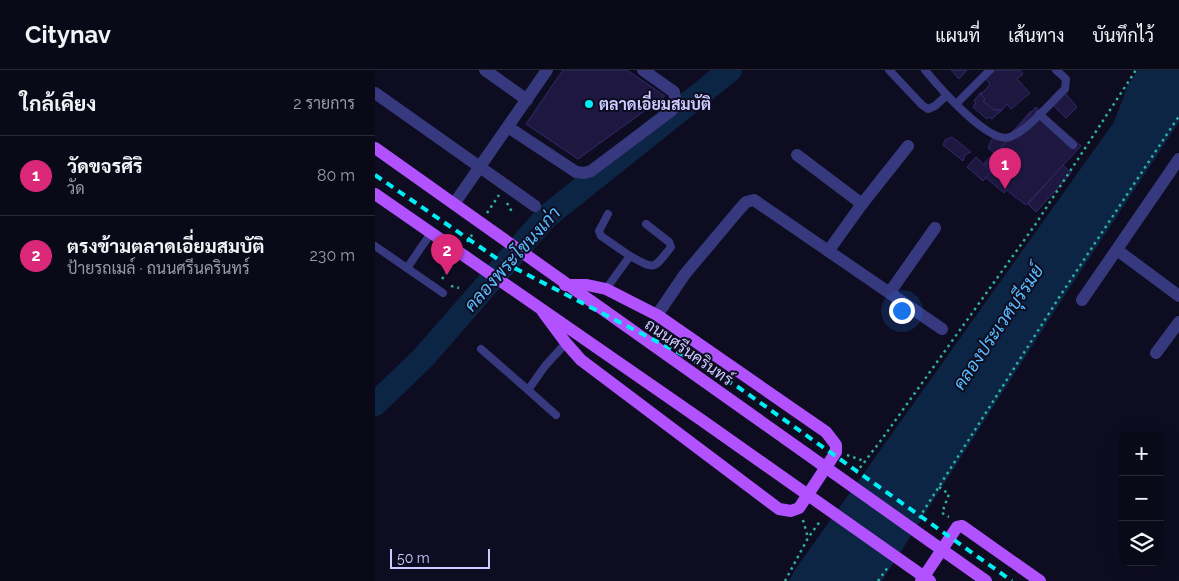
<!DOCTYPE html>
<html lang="th">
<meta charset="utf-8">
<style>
:root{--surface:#0a0918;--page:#131221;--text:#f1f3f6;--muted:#999aa2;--line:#2a2a37;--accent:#db2777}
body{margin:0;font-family:Raleway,Sarabun,sans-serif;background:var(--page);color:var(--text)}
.controls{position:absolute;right:15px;bottom:15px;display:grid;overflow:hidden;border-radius:10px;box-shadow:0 5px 20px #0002}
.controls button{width:45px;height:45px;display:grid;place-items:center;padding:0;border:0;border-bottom:1px solid var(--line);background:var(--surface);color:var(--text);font:25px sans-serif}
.scale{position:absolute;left:15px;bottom:12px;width:100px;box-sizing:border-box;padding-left:5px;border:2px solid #cdcbff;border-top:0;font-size:14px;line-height:18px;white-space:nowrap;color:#cdcbff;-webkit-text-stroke:4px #0e0c20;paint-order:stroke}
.you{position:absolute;left:526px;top:240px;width:18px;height:18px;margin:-12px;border:4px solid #fff;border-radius:50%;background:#1a73e8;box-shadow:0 0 0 8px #1a73e833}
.badge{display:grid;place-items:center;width:32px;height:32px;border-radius:50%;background:var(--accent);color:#fff;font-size:16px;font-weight:700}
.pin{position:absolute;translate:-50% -41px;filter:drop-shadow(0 1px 2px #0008)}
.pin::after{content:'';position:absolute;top:26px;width:18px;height:15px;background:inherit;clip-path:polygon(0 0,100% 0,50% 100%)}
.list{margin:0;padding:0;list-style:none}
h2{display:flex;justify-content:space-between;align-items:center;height:65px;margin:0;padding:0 20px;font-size:21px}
h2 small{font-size:16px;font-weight:400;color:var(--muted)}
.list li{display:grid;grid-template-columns:32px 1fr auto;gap:15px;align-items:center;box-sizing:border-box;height:80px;padding:0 20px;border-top:1px solid var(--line)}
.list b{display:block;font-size:19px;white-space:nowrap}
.list p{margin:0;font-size:16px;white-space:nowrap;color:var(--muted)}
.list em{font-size:16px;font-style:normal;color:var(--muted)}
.icon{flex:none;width:28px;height:28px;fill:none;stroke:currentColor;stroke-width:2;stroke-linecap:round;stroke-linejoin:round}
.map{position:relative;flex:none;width:804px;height:511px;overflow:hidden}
header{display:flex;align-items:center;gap:30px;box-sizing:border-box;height:70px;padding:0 25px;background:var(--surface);border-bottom:1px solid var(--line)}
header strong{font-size:24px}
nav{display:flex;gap:28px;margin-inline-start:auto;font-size:18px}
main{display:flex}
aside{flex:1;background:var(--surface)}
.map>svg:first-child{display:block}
</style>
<header>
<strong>Citynav</strong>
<nav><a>แผนที่</a><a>เส้นทาง</a><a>บันทึกไว้</a></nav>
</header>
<main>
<aside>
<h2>ใกล้เคียง<small>2 รายการ</small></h2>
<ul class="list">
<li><span class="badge">1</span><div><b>วัดขจรศิริ</b><p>วัด</p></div><em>80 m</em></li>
<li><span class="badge">2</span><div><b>ตรงข้ามตลาดเอี่ยมสมบัติ</b><p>ป้ายรถเมล์ · ถนนศรีนครินทร์</p></div><em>230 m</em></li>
</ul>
</aside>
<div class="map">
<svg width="804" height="511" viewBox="0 0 804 511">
<rect width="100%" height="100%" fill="#0e0c20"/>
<path fill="#0c2544" d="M763,0H804V52L688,228L507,511H414L419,501L739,52L753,15Z"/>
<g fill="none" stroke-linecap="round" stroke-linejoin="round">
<path stroke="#0c2544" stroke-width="24" d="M0,334L48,288L171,147L355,0"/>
</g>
<g fill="#1e1841" stroke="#322a6d">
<path d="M188,0H252L290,26L203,89L151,54Z"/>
<path d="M576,0H592L584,9Z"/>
<path d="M615,0H645L648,4L642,9L655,23L636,39L632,34L627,40H619L608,31L610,29L606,25L615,14L609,7Z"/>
<path d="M606,22V25L610,29L608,31L619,40H627L617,49L614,47L612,49L598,37L601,33L599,31Z"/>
<path d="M689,22L702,37L691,48L677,34Z"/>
<path d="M661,37L706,76L651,135L631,120L629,123L608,105L611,101L608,98Z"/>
<path d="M656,41L657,42L611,95L609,93L619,83L613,78L616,71L619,67L630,70Z"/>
<path d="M577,67L596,82L590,85L588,91L568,75L570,70Z"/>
<path d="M601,87L616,102L608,111L592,97Z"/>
<path d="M688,95L696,103L661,142L653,134Z"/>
</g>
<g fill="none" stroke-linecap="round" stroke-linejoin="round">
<g stroke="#2db1a0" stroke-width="2.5" stroke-dasharray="2.5 4" stroke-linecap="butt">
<path d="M132,133L137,142"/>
<path d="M112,143L124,125"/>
<path d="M92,172L99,162"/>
<path d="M67,209L78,193"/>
<path d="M76,216L84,218"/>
<path d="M472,385L489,391"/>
<path d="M481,403L507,369L660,155L761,0"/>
<path d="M564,417L574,424L567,443L574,447"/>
<path d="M544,448L685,226L804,46"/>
<path d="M428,450L433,468"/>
<path d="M410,511L433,468L446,450"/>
<path d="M503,511L513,497"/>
</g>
<g stroke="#37397f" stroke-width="8">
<path d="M514,0L547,35L553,39L560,36L572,25"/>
<path d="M550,0C563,16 614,75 635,67C652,61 676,32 690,19L691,9L681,0"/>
<path d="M581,34L615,0"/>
<path d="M664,44L698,75"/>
<path d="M233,144L224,161L226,166L255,186"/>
<path d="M0,176L68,223"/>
<path d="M32,198L56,163"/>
<path d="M231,219L255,186C280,200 278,200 296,177L294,172L271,154"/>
<path d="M106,279L153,320"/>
<path d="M181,345L153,320L170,296L191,273"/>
</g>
<g stroke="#37397f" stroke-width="12">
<path d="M110,0L152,30"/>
<path d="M0,23L160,136"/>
<path d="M133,57L201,102L209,103L216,101L296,41L301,35L299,22L268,0"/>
<path d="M422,85L487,134"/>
<path d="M79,134L172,0"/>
<path d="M454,180L487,134L533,76"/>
<path d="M742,180L804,226"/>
<path d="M515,222L560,158"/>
<path d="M707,230L804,89"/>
<path d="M282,245L310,204L363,141L371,132L379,130L567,259"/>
<path d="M781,283L804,252"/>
</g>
<g stroke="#b252ff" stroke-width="12">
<path d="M0,78L611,511"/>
<path d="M0,124L325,349L555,511"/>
<path d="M168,242L191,273L206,290L404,439L416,441L424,438L461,382V375L451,362L282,245L231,219L212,215H190"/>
<path d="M546,511L582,457L587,456L665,511"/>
</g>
<path stroke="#00eff6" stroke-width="4" stroke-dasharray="8 6" stroke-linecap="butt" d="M0,105L124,190L312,287L363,317L637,511"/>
</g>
<circle fill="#00eff6" stroke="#0e0c20" stroke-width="2" cx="214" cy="34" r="5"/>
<g text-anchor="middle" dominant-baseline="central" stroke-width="4" stroke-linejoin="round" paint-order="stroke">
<g font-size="16" font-weight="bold" fill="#cdcbff" stroke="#0e0c20" text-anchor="start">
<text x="224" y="34">ตลาดเอี่ยมสมบัติ</text>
</g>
<g font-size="16" fill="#cdcbff" stroke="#0e0c20">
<text transform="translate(314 282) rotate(35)">ถนนศรีนครินทร์</text>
</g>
<g font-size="18" font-style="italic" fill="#59beff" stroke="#0e0c20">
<text transform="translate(137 189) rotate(-48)">คลองพระโขนงเก่า</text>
<text transform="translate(623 257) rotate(-56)">คลองประเวศบุรีรมย์</text>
</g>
</g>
</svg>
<div class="controls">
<button>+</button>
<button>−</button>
<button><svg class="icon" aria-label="layers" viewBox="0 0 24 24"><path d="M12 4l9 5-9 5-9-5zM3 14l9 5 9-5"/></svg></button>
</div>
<div class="scale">50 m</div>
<div class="you"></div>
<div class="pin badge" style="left:630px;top:119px">1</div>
<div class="pin badge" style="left:72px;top:205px">2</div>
</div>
</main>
